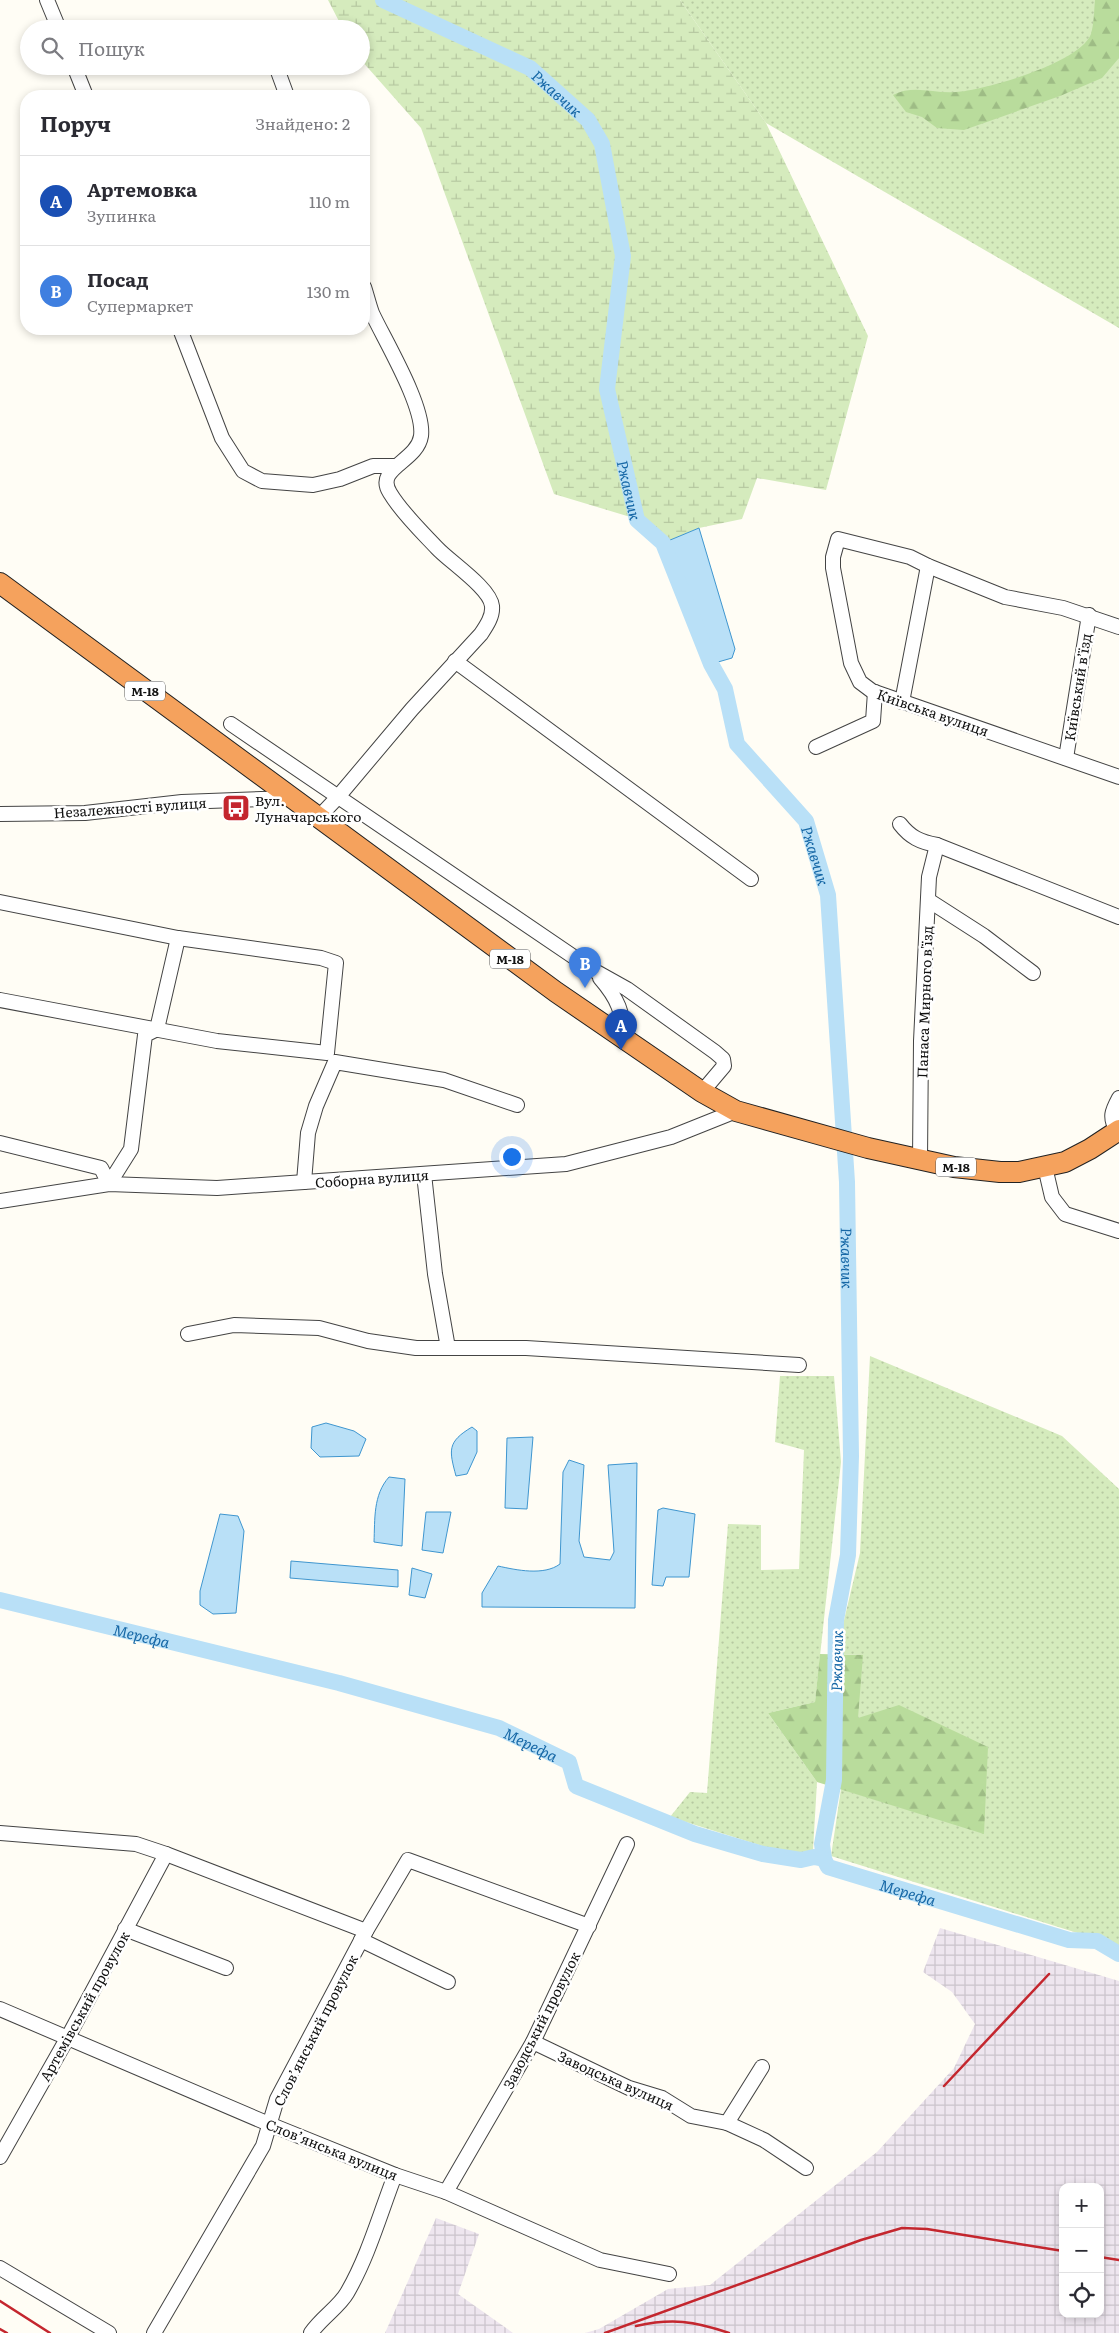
<!DOCTYPE html>
<html lang="uk">
<meta charset="utf-8">
<style>
:root{--surface:#fff;--page:#f7f7f7;--text:#2b2b33;--muted:#7c7c81;--line:#e1e1e2;--accent:#111827}
body{margin:0;font-family:Literata,serif;background:var(--page);color:var(--text)}
.controls{position:absolute;right:15px;bottom:15px;display:grid;overflow:hidden;border-radius:10px;box-shadow:0 2px 8px #0003}
.controls button{width:45px;height:45px;display:grid;place-items:center;padding:0;border:0;border-bottom:1px solid var(--line);background:var(--surface);color:var(--text);font:25px sans-serif}
.you{position:absolute;left:511px;top:1156px;width:18px;height:18px;margin:-12px;border:4px solid #fff;border-radius:50%;background:#1a73e8;box-shadow:0 0 0 8px #1a73e833}
.badge{display:grid;place-items:center;width:32px;height:32px;border-radius:50%;background:var(--accent);color:#fff;font-size:16px;font-weight:700}
.pin{position:absolute;translate:-50% -41px;filter:drop-shadow(0 1px 2px #0008)}
.pin::after{content:'';position:absolute;top:26px;width:18px;height:15px;background:inherit;clip-path:polygon(0 0,100% 0,50% 100%)}
.list{margin:0;padding:0;list-style:none}
h2{display:flex;justify-content:space-between;align-items:center;height:65px;margin:0;padding:0 20px;font-size:21px}
h2 small{font-size:16px;font-weight:400;color:var(--muted)}
.list li{display:grid;grid-template-columns:32px 1fr auto;gap:15px;align-items:center;box-sizing:border-box;height:90px;padding:0 20px;border-top:1px solid var(--line)}
.list b{display:block;font-size:19px;white-space:nowrap}
.list p{margin:0;font-size:16px;white-space:nowrap;color:var(--muted)}
.list em{font-size:16px;font-style:normal;color:var(--muted)}
.icon{flex:none;width:28px;height:28px;fill:none;stroke:currentColor;stroke-width:2;stroke-linecap:round;stroke-linejoin:round}
.map{position:relative;flex:none;width:1119px;height:2333px;overflow:hidden}
.search{position:absolute;background:var(--surface);box-shadow:0 2px 8px #0003;left:20px;top:20px;width:350px;height:55px;display:flex;align-items:center;gap:12px;box-sizing:border-box;padding:0 18px;border-radius:28px;color:var(--muted);font-size:19px}
.panel{position:absolute;background:var(--surface);box-shadow:0 2px 8px #0003;left:20px;top:90px;width:350px;height:245px;border-radius:20px}
.map>svg:first-child{display:block}
</style>
<div class="map">
<svg width="1119" height="2333" viewBox="0 0 1119 2333">
<defs>
<pattern id="industrial-grid" width="8" height="8" patternUnits="userSpaceOnUse" patternTransform="scale(1.25)"><rect width="8" height="8" fill="#eee6ef"/><path d="M0 4h8M4 0v8" fill="none" stroke="#cbc4cc"/></pattern>
<pattern id="grass-dots" width="8" height="8" patternUnits="userSpaceOnUse" patternTransform="scale(1.25)"><rect width="8" height="8" fill="#d5ebbd"/><path d="M2 2h.1M6 6h.1" fill="none" stroke="#b6c8a1" stroke-width="1.8" stroke-linecap="round"/></pattern>
<pattern id="forest-firs" width="22" height="20" patternUnits="userSpaceOnUse" patternTransform="scale(1.25)"><rect width="22" height="20" fill="#b9dc9c"/><path d="M5 1l3.5 6h-7zM16 11l3.5 6h-7z" fill="#9ebc85"/></pattern>
<pattern id="wetland-marsh" width="20" height="14" patternUnits="userSpaceOnUse" patternTransform="scale(1.25)"><rect width="20" height="14" fill="#d5ebbd"/><path d="M1 5h8M5 5V1M11 12h8M15 12V8" fill="none" stroke="#b6c8a1"/></pattern>
</defs>
<rect width="100%" height="100%" fill="#fffdf5"/>
<g fill="url(#industrial-grid)" fill-rule="evenodd">
<path d="M940,1928L1119,1981V2333H585L599,2329L668,2289L710,2285L877,2152L954,2068L975,2024L952,1992L923,1972ZM1063,2187H1100V2314H1063Z"/>
<path d="M436,2218L479,2234L458,2294L513,2333H385Z"/>
</g>
<g fill="url(#grass-dots)">
<path d="M680,0H1119V328L766,123Z"/>
<path d="M870,1356L1062,1436L1119,1489V1946L831,1856L841,1789L984,1833L857,1718L862,1655L836,1654L860,1553Z"/>
<path d="M780,1376H834L841,1462L815,1702L768,1713L817,1782L813,1850L797,1857L670,1817L690,1792L707,1793L728,1524L761,1525V1570L799,1569L804,1450L775,1442Z"/>
</g>
<g fill="url(#forest-firs)">
<path d="M1095,0H1119V58L1102,78L1060,96L964,130L937,128L922,117L906,112L893,95C914,84 934,94 956,92C985,90 1080,63 1091,34C1094,24 1094,11 1095,0Z"/>
<path d="M820,1654L863,1655L858,1718L899,1705L988,1747L984,1834L817,1782L768,1713L815,1702Z"/>
</g>
<path fill="url(#wetland-marsh)" d="M328,0H680L766,123L868,336L826,490L757,478L742,519L699,528L663,543L637,519L554,494L421,128L361,60V29H343Z"/>
<g fill="#b9e0f7" stroke="#3f96cf">
<path d="M699,528L735,649L732,658L711,664L663,543Z"/>
<path d="M326,1423L354,1431L366,1439L359,1456L320,1457L311,1448L312,1427Z"/>
<path d="M472,1427L477,1431V1452L467,1474L456,1476C449,1450 447,1442 472,1427Z"/>
<path d="M533,1437L527,1509L505,1508L507,1438Z"/>
<path d="M569,1460L584,1465L579,1541L584,1557L610,1560L614,1552L608,1465L637,1463L635,1608L482,1607V1593L498,1566C516,1570 544,1576 560,1564L563,1472Z"/>
<path d="M389,1477L405,1479L402,1546L374,1542C375,1519 373,1495 389,1477Z"/>
<path d="M663,1508L695,1514L689,1577H666L663,1586L652,1585L658,1510Z"/>
<path d="M426,1512H451L443,1553L422,1550Z"/>
<path d="M220,1514L238,1516L244,1531L236,1613L213,1614L200,1605V1591Z"/>
<path d="M291,1561L398,1570V1587L290,1578Z"/>
<path d="M412,1568L432,1574L425,1598L409,1595Z"/>
</g>
<g fill="none" stroke-linecap="round" stroke-linejoin="round">
<g stroke="#b9e0f7" stroke-width="16">
<path id="s1" d="M383,0L530,68L588,120L602,144L623,256L607,389L637,520L663,543L711,664L725,689L737,744L806,821L828,895L847,1182L851,1456L848,1555L836,1620L834,1780L822,1844L824,1859"/>
<path id="s2" d="M0,1600L339,1683L499,1728L569,1762L576,1786L695,1834L763,1854L801,1860L814,1857L824,1859L828,1867L1069,1940L1097,1941L1119,1954"/>
</g>
<defs>
<g id="minor">
<path d="M47,0L59,29"/>
<path d="M74,66L86,96"/>
<path d="M276,66L287,96"/>
<path d="M180,329L222,438L243,471L262,481L313,485L340,479L373,466H394"/>
<path d="M1119,627L1063,608L1005,597L928,566L910,557L838,539L833,557V568L851,663L860,682L872,691L1119,777"/>
<path d="M455,661L751,879"/>
<path d="M902,702L928,566"/>
<path d="M231,724L593,970L627,989L715,1052L723,1059L724,1066L702,1092"/>
<path d="M816,747L873,721L875,692"/>
<path d="M1066,758L1089,615"/>
<path d="M0,814L85,813L182,802L291,798"/>
<path d="M318,818L337,798L412,709L481,634C487,625 493,616 492,606C490,588 450,562 437,548C422,532 402,513 390,493C374,468 417,462 421,436C425,407 385,341 372,313C369,305 367,296 364,287"/>
<path d="M900,824C910,837 920,842 937,845L1119,917"/>
<path d="M928,900L984,936L1033,973"/>
<path d="M0,902L178,938L321,958L336,963L327,1053L217,1041L0,1000"/>
<path d="M600,978C619,1000 622,1011 625,1040"/>
<path d="M1117,1131C1109,1117 1112,1111 1119,1098"/>
<path d="M0,1143L101,1168L109,1184L131,1149L145,1035L157,1029L178,938"/>
<path d="M920,1160L921,1041L929,877L937,845"/>
<path d="M1045,1167L1052,1197L1065,1214L1119,1231"/>
<path d="M424,1174L435,1274L448,1348"/>
<path d="M304,1182L308,1133L316,1106L335,1062L444,1080L517,1105"/>
<path d="M0,1201L109,1184L217,1188L566,1164L671,1137L736,1111"/>
<path d="M188,1334L234,1325L319,1328L368,1341L416,1348H526L799,1365"/>
<path d="M0,1833L136,1844L166,1854L366,1931"/>
<path d="M125,1929L226,1968"/>
<path d="M361,1940L448,1982"/>
<path d="M0,2009L269,2124L395,2175L446,2192L600,2260L669,2274"/>
<path d="M533,2042L629,2088L662,2098L691,2116L727,2123L764,2140L806,2168"/>
<path d="M727,2123L762,2067"/>
<path d="M0,2157L68,2037L166,1854"/>
<path d="M446,2192L533,2042L627,1844"/>
<path d="M0,2268L109,2333"/>
<path d="M154,2333L263,2146L277,2099L366,1931L408,1860L589,1926"/>
<path d="M311,2333C321,2318 339,2307 347,2293C368,2257 380,2214 395,2175"/>
</g>
<path id="highway" d="M0,583L556,992L702,1092L736,1111L868,1148L954,1167L1000,1172H1019L1065,1162L1090,1149L1119,1130"/>
</defs>
<use href="#minor" stroke="#444" stroke-width="16"/>
<use href="#highway" stroke="#222" stroke-width="22"/>
<use href="#minor" stroke="#fff" stroke-width="14"/>
<use href="#highway" stroke="#f5a25d" stroke-width="20"/>
<g stroke="#c4262e" stroke-width="2.5">
<path d="M944,2086L1049,1974"/>
<path d="M1100,2257L1119,2260"/>
<path d="M0,2301L50,2333"/>
<path d="M636,2326C672,2318 694,2321 729,2333"/>
<path d="M0,2329L7,2333"/>
<path d="M605,2333L861,2240L902,2228L927,2229L1063,2251"/>
</g>
</g>
<defs>
<symbol id="bus-square" viewBox="-11 -11 22 22"><rect x="-9" y="-9" width="18" height="18" rx="4" fill="#c4262e" stroke="#fff"/><path d="M-5-6H5V4H4V6H2V4H-2V6H-4V4H-5ZM-3.5-4V0h7V-4ZM-3.5 1.2v1.5H-2V1.2ZM2 1.2v1.5H3.5V1.2Z" fill="#fff"/></symbol>
</defs>
<g fill-rule="evenodd">
<use href="#bus-square" x="220" y="792" width="32" height="32"/>
</g>
<g text-anchor="middle" dominant-baseline="central" stroke-width="5" stroke-linejoin="round" paint-order="stroke">
<g fill="#fff" stroke="#585858" stroke-width="1">
<rect x="125" y="681.5" width="40" height="19" rx="4"/>
<rect x="490" y="949.5" width="40" height="19" rx="4"/>
<rect x="936" y="1157.5" width="40" height="19" rx="4"/>
</g>
<g font-size="12" font-weight="bold" fill="#111">
<text x="145" y="691">М-18</text>
<text x="510" y="959">М-18</text>
<text x="956" y="1167">М-18</text>
</g>
<g font-size="14" fill="#111" stroke="#fff">
<text transform="translate(1077 687) rotate(-81)">Київський в’їзд</text>
<text transform="translate(933 712) rotate(19)">Київська вулиця</text>
<text transform="translate(130 807) rotate(-4)">Незалежності вулиця</text>
<text transform="translate(924 1002) rotate(-88)">Панаса Мирного в'їзд</text>
<text transform="translate(372 1178) rotate(-4)">Соборна вулиця</text>
<text transform="translate(84 2006) rotate(-61)">Артемівський провулок</text>
<text transform="translate(541 2020) rotate(-63)">Заводський провулок</text>
<text transform="translate(315 2030) rotate(-63)">Слов’янський провулок</text>
<text transform="translate(616 2080) rotate(24)">Заводська вулиця</text>
<text transform="translate(332 2149) rotate(22)">Слов’янська вулиця</text>
</g>
<g font-size="14" fill="#111" stroke="#fff" text-anchor="start">
<text x="255" y="800">Вул.<tspan x="255" dy="16">Луначарського</tspan></text>
</g>
<g font-size="15" font-style="italic" fill="#1768a6" stroke="#fff">
<text stroke="none"><textPath href="#s1" startOffset="199">Ржавчик</textPath></text>
<text stroke="none"><textPath href="#s1" startOffset="619">Ржавчик</textPath></text>
<text stroke="none"><textPath href="#s1" startOffset="1039">Ржавчик</textPath></text>
<text stroke="none"><textPath href="#s1" startOffset="1444">Ржавчик</textPath></text>
<text stroke="none"><textPath href="#s2" startOffset="146">Мерефа</textPath></text>
<text transform="translate(836 1661) rotate(-89)">Ржавчик</text>
<text stroke="none"><textPath href="#s2" startOffset="551">Мерефа</textPath></text>
<text stroke="none"><textPath href="#s2" startOffset="972">Мерефа</textPath></text>
</g>
</g>
</svg>
<div class="controls">
<button>+</button>
<button>−</button>
<button><svg class="icon" aria-label="locate" viewBox="0 0 24 24"><circle cx="12" cy="12" r="6"/><path d="M12 2v4M12 18v4M2 12h4M18 12h4"/></svg></button>
</div>
<div class="you"></div>
<div class="pin badge" style="left:621px;top:1050px;background:#1a4fb4">A</div>
<div class="pin badge" style="left:585px;top:988px;background:#3f7fe0">B</div>
<div class="search"><svg class="icon" aria-label="search" viewBox="0 0 24 24"><circle cx="10" cy="10" r="6"/><path d="M15 15l6 6"/></svg>Пошук</div>
<section class="panel">
<h2>Поруч<small>Знайдено: 2</small></h2>
<ul class="list">
<li><span class="badge" style="background:#1a4fb4">A</span><div><b>Артемовка</b><p>Зупинка</p></div><em>110 m</em></li>
<li><span class="badge" style="background:#3f7fe0">B</span><div><b>Посад</b><p>Супермаркет</p></div><em>130 m</em></li>
</ul>
</section>
</div>
